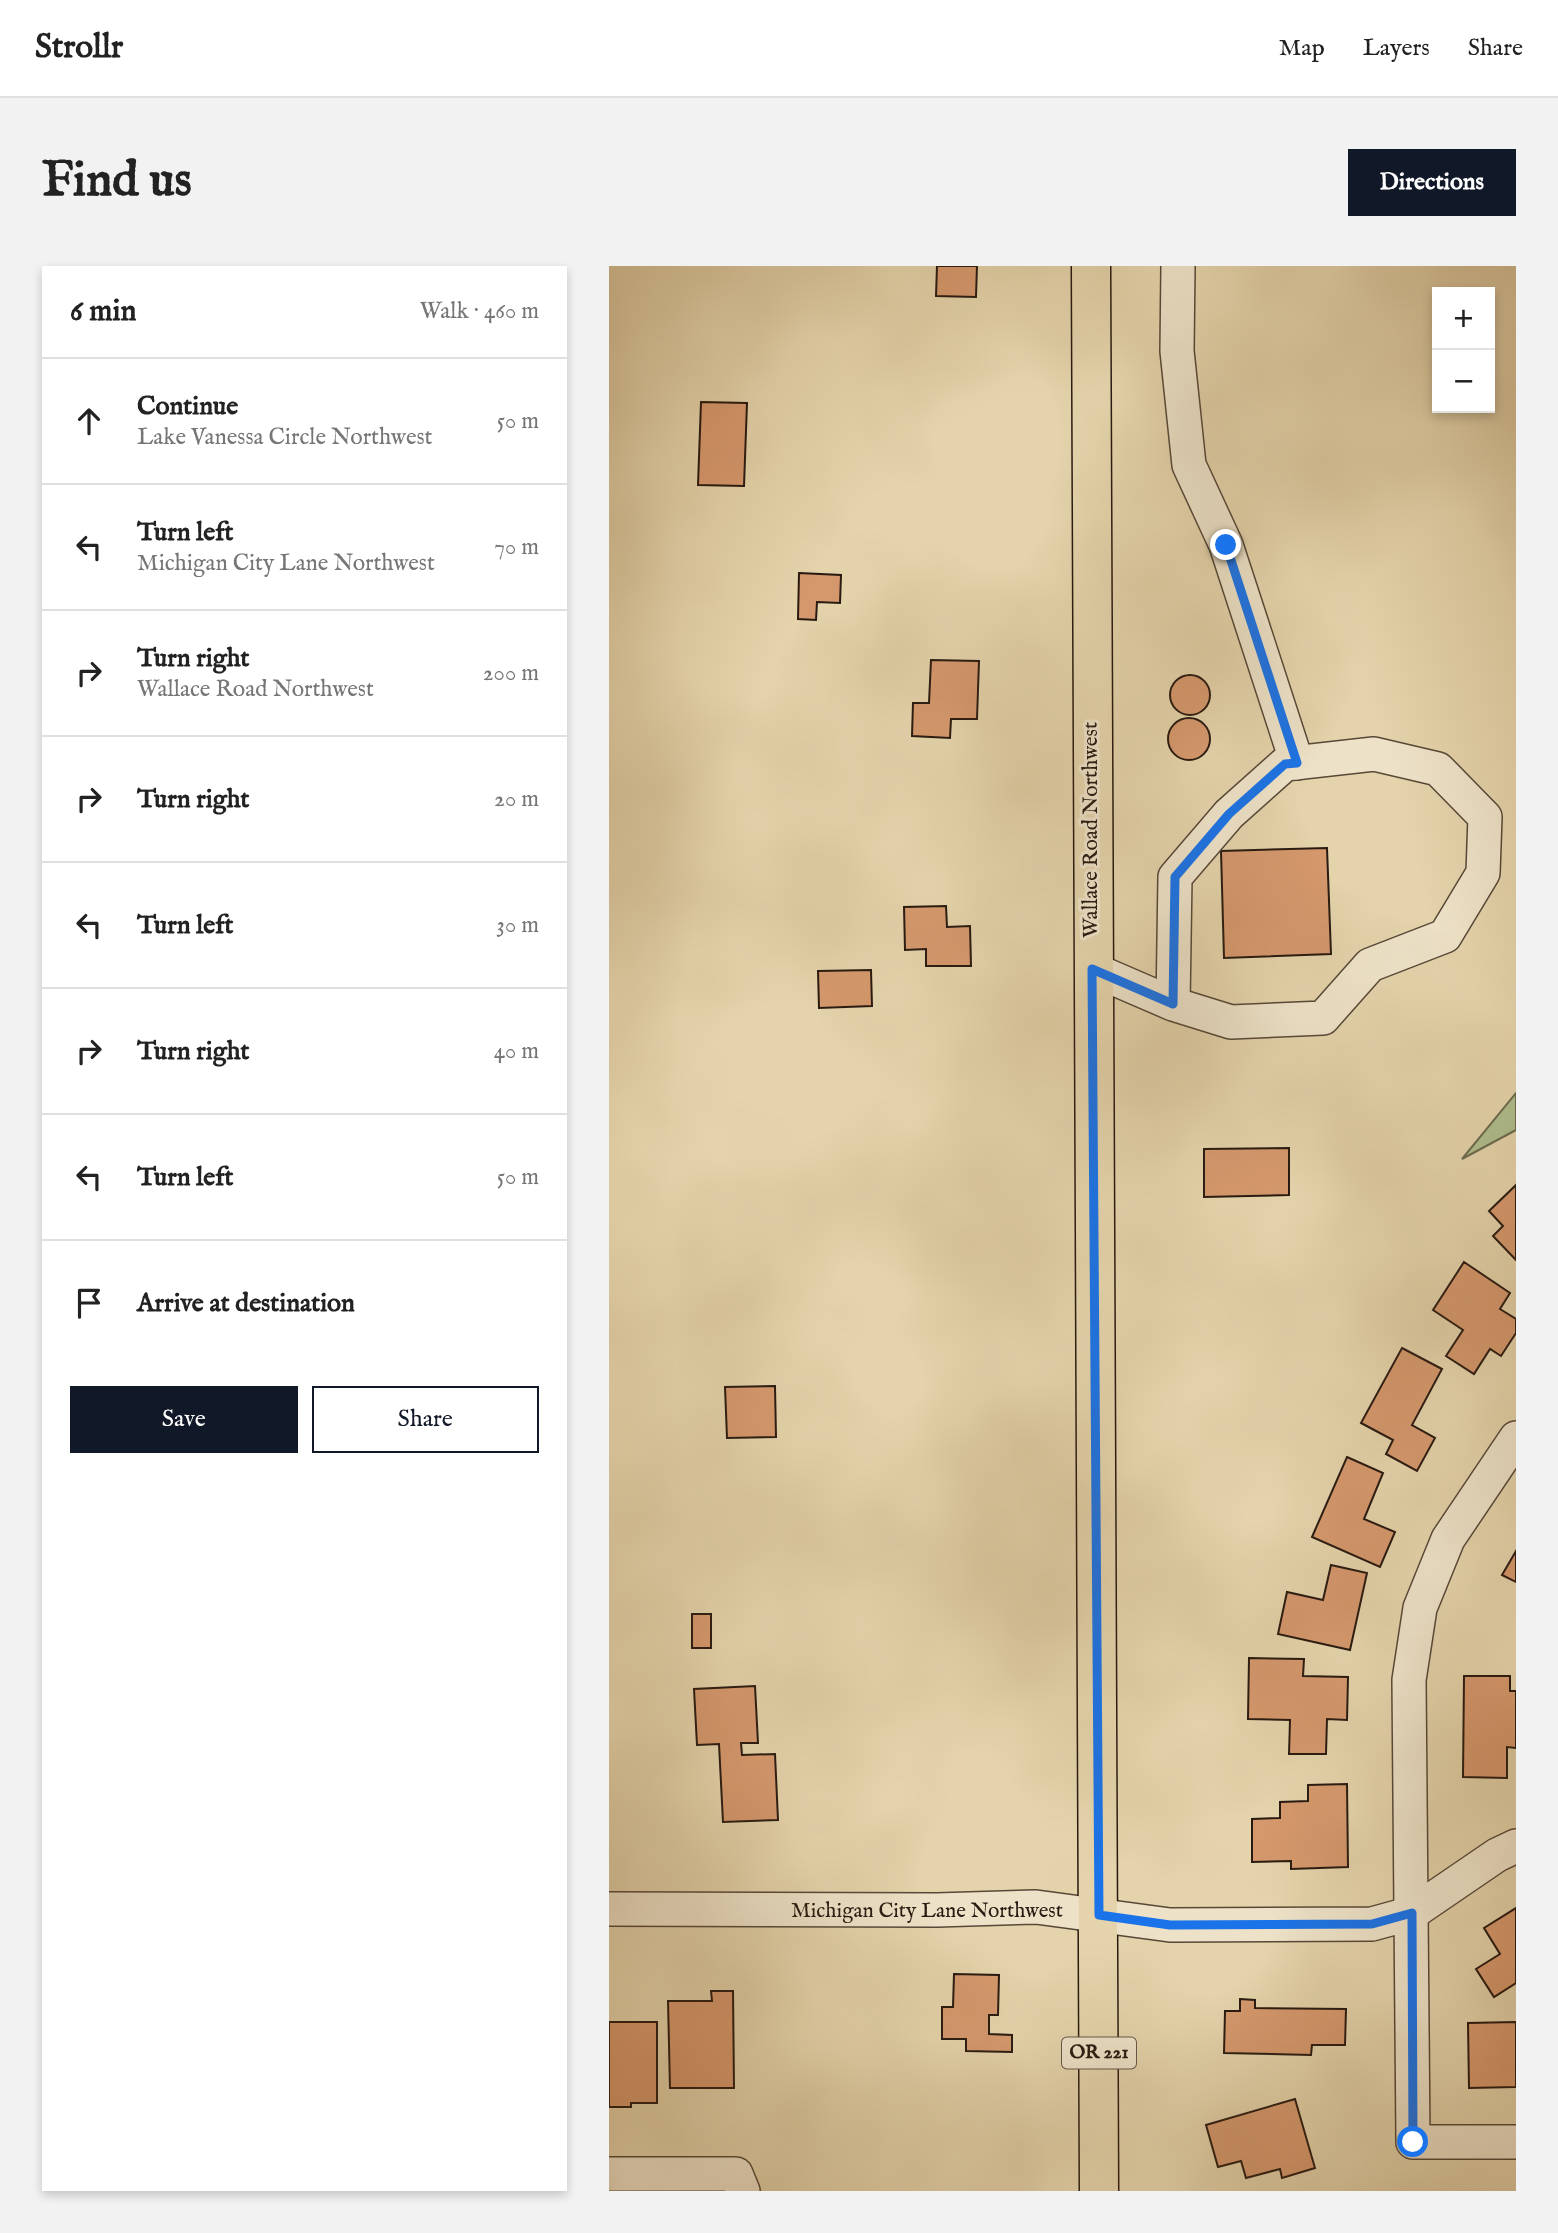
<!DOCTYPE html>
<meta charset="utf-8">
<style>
:root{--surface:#fff;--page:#f2f2f2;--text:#222;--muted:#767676;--line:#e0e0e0;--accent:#111827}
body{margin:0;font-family:"IM FELL English",serif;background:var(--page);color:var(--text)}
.controls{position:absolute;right:21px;top:21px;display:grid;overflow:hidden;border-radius:0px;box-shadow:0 4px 10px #0003}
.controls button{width:63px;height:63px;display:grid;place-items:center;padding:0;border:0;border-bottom:2px solid var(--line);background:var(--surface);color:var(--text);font:35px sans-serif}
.stop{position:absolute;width:21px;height:21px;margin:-16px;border:5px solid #1a73e8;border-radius:50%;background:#fff}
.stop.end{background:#1a73e8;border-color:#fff;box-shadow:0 2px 7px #0008}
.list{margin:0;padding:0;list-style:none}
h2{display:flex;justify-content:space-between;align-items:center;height:91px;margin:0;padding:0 28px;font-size:30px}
h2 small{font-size:23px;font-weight:400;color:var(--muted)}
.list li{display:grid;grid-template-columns:46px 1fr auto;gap:21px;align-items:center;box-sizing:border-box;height:126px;padding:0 28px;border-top:2px solid var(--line)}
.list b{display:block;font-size:26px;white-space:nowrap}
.list p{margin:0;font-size:23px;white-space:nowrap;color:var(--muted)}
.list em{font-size:23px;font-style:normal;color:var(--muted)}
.actions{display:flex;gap:14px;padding:21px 28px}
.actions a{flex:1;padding:16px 0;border:2px solid var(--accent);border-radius:0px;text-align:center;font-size:24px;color:var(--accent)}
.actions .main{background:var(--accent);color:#fff}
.icon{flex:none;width:38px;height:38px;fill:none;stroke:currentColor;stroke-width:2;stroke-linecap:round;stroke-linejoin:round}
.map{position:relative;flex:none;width:907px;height:1925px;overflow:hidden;border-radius:0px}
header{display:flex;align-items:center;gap:42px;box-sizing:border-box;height:98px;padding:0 35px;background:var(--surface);border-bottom:2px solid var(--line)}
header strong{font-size:33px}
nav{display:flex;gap:38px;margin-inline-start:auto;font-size:24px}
.intro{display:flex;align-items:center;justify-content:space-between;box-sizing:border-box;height:168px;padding:0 42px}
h1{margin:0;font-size:49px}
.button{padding:18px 32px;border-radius:0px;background:var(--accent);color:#fff;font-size:24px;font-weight:700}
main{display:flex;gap:42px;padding:0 42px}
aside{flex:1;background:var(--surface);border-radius:0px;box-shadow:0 4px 10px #0003}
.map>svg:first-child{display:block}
</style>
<header>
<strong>Strollr</strong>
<nav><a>Map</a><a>Layers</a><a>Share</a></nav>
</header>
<div class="intro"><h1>Find us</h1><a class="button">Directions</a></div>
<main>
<aside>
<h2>6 min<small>Walk · 460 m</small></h2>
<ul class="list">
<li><svg class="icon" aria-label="ahead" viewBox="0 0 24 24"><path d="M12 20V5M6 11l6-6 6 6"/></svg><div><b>Continue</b><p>Lake Vanessa Circle Northwest</p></div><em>50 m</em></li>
<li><svg class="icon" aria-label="left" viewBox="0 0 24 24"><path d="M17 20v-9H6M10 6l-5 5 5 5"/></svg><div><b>Turn left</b><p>Michigan City Lane Northwest</p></div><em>70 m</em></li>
<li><svg class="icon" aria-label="right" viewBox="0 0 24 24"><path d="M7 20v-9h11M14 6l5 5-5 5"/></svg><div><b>Turn right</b><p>Wallace Road Northwest</p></div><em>200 m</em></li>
<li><svg class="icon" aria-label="right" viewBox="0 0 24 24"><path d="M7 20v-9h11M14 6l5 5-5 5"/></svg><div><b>Turn right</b></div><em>20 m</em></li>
<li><svg class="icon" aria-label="left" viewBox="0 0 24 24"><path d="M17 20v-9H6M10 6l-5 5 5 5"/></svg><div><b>Turn left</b></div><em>30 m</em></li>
<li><svg class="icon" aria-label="right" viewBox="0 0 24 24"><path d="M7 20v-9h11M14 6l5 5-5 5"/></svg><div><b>Turn right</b></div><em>40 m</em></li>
<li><svg class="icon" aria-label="left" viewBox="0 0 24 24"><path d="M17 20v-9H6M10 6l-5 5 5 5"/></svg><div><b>Turn left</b></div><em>50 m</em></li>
<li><svg class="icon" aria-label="arrive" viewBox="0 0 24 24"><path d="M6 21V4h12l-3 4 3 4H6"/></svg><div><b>Arrive at destination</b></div></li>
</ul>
<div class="actions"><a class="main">Save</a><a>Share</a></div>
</aside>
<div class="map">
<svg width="907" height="1925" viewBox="0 0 907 1925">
<rect width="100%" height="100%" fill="#e4d3ab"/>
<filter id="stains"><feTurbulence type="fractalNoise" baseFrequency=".00286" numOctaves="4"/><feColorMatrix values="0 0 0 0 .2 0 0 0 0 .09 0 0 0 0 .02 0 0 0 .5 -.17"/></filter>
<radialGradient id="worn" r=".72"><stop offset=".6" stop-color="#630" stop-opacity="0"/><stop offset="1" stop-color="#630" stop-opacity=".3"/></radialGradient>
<path fill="#afbe8d" stroke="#6c6c4f" stroke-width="2" d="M907,827V864L853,893Z"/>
<g fill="#d5986d" stroke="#281a11" stroke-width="2">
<path d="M328,0H368L367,31L327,30Z"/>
<path d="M92,136L138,137L135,220L89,219Z"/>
<path d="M190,307L232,309L231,337L208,336L207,354L189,353Z"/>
<path d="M322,394L370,395L368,453H342L341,472L303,470L304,437H320Z"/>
<circle cx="581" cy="429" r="20"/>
<circle cx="580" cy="473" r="21"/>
<path d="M718,582L722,688L615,692L612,585Z"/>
<path d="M337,640L338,661L361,660L362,700H317V683L296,684L295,641Z"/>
<path d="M262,704L263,740L210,742L209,705Z"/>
<path d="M680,882V929L595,931V883Z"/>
<path d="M907,919V994L884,970L894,960L880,945Z"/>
<path d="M855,996L901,1027L891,1043L907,1053V1067L892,1090L881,1083L865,1108L837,1090L854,1064L824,1044Z"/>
<path d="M793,1082L833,1103L803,1159L826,1172L808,1205L777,1188L784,1174L752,1157Z"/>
<path d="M166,1120L167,1171L118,1172L116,1121Z"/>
<path d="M738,1191L774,1207L755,1253L786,1266L771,1301L703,1271Z"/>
<path d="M907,1285V1316L893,1309Z"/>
<path d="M722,1299L758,1307L741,1384L669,1368L678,1326L714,1334Z"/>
<rect x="83" y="1348" width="19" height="34"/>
<path d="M640,1392L695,1393L694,1410L739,1411L738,1454L718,1453L717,1488H680L681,1454L639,1453Z"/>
<path d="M855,1410H901V1425H907V1482L898,1481V1512L854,1511Z"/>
<path d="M146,1420L149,1477H132L133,1489L166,1488L169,1554L114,1556L110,1478L88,1479L85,1423Z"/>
<path d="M738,1518L739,1601L682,1603V1595L643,1596V1553L671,1552V1536L699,1535V1519Z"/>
<path d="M907,1642V1717L885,1731L867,1703L891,1688L875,1662Z"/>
<path d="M345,1708L390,1709L389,1749H380V1768L403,1769V1786L357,1785V1773H333V1741H344Z"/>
<path d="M102,1725H124L125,1822H61L59,1735H103Z"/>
<path d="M631,1733L646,1734V1742L737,1743L736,1779H703L702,1789L615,1787L616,1745H631Z"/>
<path d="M0,1756H48V1837H22V1841H0Z"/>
<path d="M907,1756V1821L860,1822L859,1757Z"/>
<path d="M686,1833L706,1902L673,1912L671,1903L637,1912L632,1895L609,1901L597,1859Z"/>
</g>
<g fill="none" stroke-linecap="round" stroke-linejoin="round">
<defs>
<g id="minor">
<path d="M569,0L568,85L580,199L617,279L688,497"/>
<path d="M483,703L564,738L622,756L714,752L761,699L836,670L874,607L876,551L829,503L765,488L676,498L620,548L566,611L564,738"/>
<path d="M907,1172L839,1273L811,1342L800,1414L804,1876H907"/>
<path d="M0,1643L328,1644L427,1641L561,1659L763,1658L803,1647L888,1589L907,1580"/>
<path d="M0,1908H127L134,1925"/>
</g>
<path id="major" d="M482,0C482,642 490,1283 490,1925"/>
</defs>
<use href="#minor" stroke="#574838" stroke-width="36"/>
<use href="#major" stroke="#281a11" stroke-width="41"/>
<use href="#minor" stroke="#ede2c8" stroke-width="33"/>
<use href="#major" stroke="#e4d3ab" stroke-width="38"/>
</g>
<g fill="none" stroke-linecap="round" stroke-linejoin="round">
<path stroke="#1a73e8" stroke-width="9" d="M617,279L688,497L676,498L620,548L566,611L564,738L483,703L490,1649L561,1659L763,1658L803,1647L804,1876"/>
</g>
<g text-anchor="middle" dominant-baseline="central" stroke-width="6" stroke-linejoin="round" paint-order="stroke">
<rect fill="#ede2c8" stroke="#635648" stroke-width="2" x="453" y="1771.5" width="74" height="31" rx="5"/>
<g font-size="19" font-weight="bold" fill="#281a11">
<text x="490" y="1787">OR 221</text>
</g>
<g font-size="21" fill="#281a11" stroke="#ede2c8">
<text transform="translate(482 564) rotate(-90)">Wallace Road Northwest</text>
<text x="318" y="1645">Michigan City Lane Northwest</text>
</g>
</g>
<rect width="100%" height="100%" filter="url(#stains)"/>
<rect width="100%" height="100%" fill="url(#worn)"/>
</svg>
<div class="controls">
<button>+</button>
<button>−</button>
</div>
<div class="stop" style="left:804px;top:1876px"></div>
<div class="stop end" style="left:617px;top:279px"></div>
</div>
</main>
